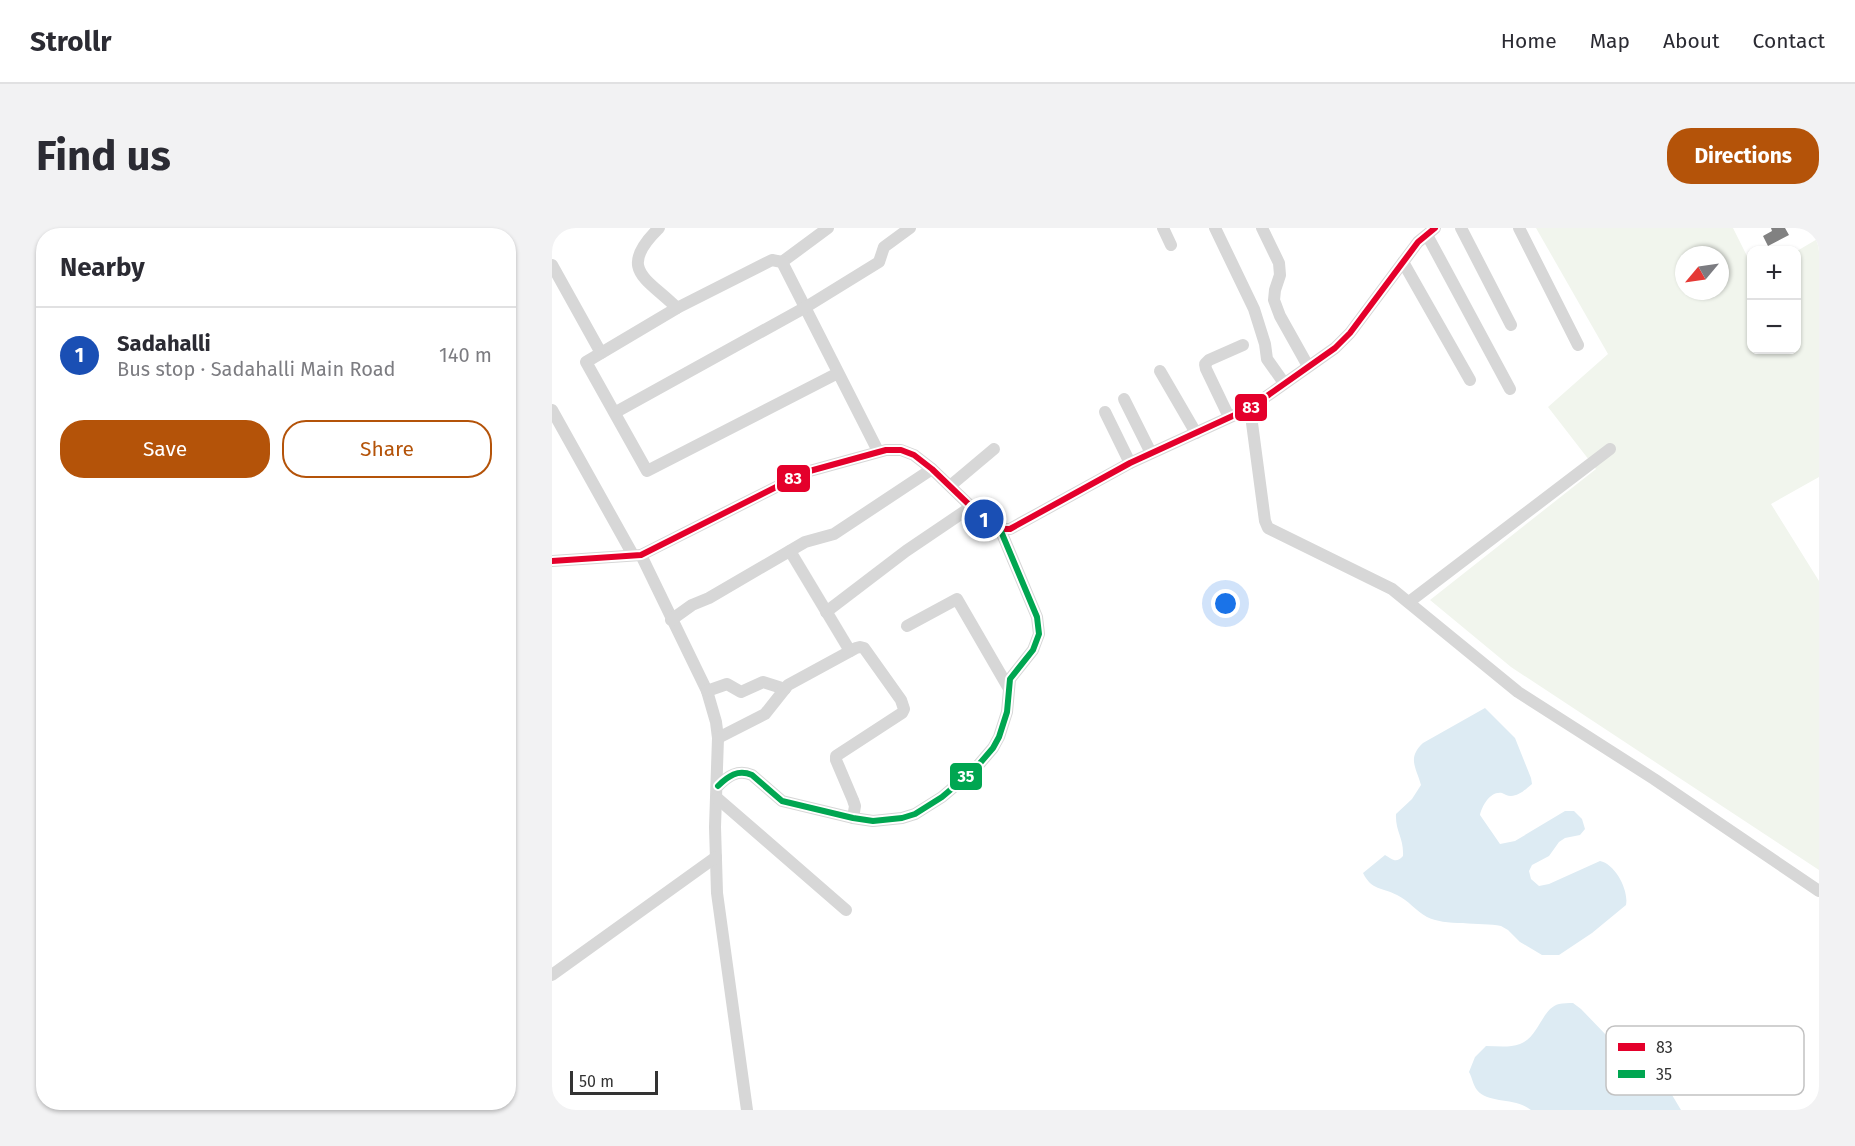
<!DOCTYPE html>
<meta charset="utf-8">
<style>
:root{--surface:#fff;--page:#f2f2f3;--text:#2b2b33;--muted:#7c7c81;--line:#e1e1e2;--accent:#b45309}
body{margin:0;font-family:"Fira Sans",sans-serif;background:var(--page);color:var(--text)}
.controls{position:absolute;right:18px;top:18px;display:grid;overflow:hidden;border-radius:12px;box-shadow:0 2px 4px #0004}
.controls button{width:54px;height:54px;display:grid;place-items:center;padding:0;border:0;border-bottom:2px solid var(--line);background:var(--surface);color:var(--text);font:30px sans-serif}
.compass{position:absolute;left:1123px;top:18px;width:54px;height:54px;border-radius:50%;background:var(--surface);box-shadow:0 2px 4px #0004;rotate:241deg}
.scale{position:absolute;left:18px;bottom:15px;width:88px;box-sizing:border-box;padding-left:6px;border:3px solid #333;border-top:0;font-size:16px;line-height:21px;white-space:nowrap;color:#333;-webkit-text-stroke:4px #fff;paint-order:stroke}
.you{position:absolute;left:674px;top:376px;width:21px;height:21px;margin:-15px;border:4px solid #fff;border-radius:50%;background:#1a73e8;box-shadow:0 0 0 9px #1a73e833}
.badge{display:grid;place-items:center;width:39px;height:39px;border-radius:50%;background:var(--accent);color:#fff;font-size:20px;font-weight:700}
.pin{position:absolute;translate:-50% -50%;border:3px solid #fff;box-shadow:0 2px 6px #0006}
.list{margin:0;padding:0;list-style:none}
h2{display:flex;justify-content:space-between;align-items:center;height:78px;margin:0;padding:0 24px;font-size:26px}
h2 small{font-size:20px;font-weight:400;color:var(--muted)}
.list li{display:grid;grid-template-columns:39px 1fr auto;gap:18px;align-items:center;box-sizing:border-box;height:96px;padding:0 24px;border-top:2px solid var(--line)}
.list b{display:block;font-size:22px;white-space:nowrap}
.list p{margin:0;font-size:20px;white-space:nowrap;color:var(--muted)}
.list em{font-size:20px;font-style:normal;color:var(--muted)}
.actions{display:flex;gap:12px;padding:18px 24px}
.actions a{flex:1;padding:14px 0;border:2px solid var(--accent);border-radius:24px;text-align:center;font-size:21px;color:var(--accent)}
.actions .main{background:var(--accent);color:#fff}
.map{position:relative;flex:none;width:1267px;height:882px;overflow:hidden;border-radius:24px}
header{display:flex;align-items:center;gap:36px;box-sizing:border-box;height:84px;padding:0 30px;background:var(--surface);border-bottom:2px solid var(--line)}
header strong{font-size:28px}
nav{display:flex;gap:33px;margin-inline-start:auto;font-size:21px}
.intro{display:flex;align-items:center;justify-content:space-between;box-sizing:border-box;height:144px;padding:0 36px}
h1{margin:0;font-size:42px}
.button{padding:15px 27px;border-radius:24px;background:var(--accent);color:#fff;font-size:21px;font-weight:700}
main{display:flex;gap:36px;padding:0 36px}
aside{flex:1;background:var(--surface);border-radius:24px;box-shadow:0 2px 4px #0004}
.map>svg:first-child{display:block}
</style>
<header>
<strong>Strollr</strong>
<nav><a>Home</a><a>Map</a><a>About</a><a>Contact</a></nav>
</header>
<div class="intro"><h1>Find us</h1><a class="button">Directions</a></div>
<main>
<aside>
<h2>Nearby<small></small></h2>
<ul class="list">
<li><span class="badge" style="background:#1a4fb4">1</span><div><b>Sadahalli</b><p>Bus stop · Sadahalli Main Road</p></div><em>140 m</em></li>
</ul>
<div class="actions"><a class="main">Save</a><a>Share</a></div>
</aside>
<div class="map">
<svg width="1267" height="882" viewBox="0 0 1267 882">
<rect width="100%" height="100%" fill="#fff"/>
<path fill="#f1f5ed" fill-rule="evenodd" d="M984,0H1181L1199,36L1200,122H1244L1245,23L1267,10V249L1219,276L1267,353V642L959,439L878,372L1044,241L996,179L1056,126ZM1132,27H1168V63H1132Z"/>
<g fill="#ddebf3">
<path d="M933,480L963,510L979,550L980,556C974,561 967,568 959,568C955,568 953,566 950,565C938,563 930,578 928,587L948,616L963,613L1013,583H1022L1030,591L1033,601L1028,607L1013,610L1007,614L997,628L980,637L977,643L979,651L987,658L997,656L1048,633C1063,636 1077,662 1074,677L1040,705L1007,727H990L968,714L956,702L949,698C929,694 892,698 875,689C864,683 856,672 845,667C830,659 820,663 811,645L833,627C840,631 844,636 851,628C852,610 843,603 844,586L860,571L869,557C864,539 855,530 871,515Z"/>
<path d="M1021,775L1029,781L1056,809L1069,834L1076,835L1093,828L1101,835L1129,882H979C963,869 936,876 925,862C921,857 920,849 917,844L923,829L934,818C945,818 957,820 968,816C987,809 990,780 1007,776C1011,775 1017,775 1021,775Z"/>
</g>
<path fill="#818181" d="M1219,0H1233L1237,7L1216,18L1211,8L1220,3Z"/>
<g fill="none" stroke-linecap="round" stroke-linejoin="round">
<g stroke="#d7d7d7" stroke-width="12">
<path d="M107,0C64,42 95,50 125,80"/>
<path d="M611,0L619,17"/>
<path d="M663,0L702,81L713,116L715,131L732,155"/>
<path d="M710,0L727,35L728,47L723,62L722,72L728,88L756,138"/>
<path d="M909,0L959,97"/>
<path d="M967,0L1026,117"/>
<path d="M875,7L958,161"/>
<path d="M230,34L276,0"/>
<path d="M851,34L918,152"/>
<path d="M0,37L49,125"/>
<path d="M608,143L644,205"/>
<path d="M286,145L95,243L34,134L125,80L220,32L230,34L326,223"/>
<path d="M572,171L599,225"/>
<path d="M698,180L713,293L716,300L840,361L966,464L1102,551L1267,663"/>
<path d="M0,182L81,327"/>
<path d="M64,184L254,79L327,34L332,19L358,0"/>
<path d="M553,184L578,235"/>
<path d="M677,189L654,141L653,136L657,132L691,117"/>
<path d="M398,258L442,221"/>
<path d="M238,323L298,423"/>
<path d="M89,327L155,463L164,494L166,510L163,599L165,665L195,882"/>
<path d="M0,333L89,327L254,244L334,222H349L362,227L380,241L432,291L448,301H458L578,235L698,180L783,120L798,105L866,14L883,0"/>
<path d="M857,374L1058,221"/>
<path d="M274,384L354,323L419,279"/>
<path d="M119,392L140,377L157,370L253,314L282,306L380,241"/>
<path d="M355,398L405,371L456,459"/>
<path d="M155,463L175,456L189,464L211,454L233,461"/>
<path d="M166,510L213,486L236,457L304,420L308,419L312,420L349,472L352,481L350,485L284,528V532L301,572L303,578L301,590"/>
<path d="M166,558C176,548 186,541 200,547L230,573L301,590L321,593L350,590L363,586L390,569L423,541L441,520L447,509L455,484L458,451L481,422L487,406L485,389L448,301"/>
<path d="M165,570L294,682"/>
<path d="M0,747L164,629"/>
</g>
<defs>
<path id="bus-1" d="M0,333L89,327L254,244L334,222H349L362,227L380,241L432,291L448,301H458L578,235L698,180L783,120L798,105L866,14L883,0"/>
<path id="bus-2" d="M166,558C176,548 186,541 200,547L230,573L301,590L321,593L350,590L363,586L390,569L423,541L441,520L447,509L455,484L458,451L481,422L487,406L485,389L448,301"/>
</defs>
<use href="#bus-1" stroke="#fff" stroke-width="10"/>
<use href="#bus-2" stroke="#fff" stroke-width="10"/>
<use href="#bus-1" stroke="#e4002b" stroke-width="6"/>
<use href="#bus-2" stroke="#00a651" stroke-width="6"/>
</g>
<rect x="1054" y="798" width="198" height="69" rx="9" fill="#fff" stroke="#c2c2c2" stroke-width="1.5"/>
<rect x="1066" y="815" width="27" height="8" fill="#e4002b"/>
<rect x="1066" y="842" width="27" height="8" fill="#00a651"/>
<g font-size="16" fill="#333">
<text x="1104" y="825">83</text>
<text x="1104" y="852">35</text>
</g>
<g stroke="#fff" stroke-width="2">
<rect x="682" y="165" width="34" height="29" rx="6" fill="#e4002b"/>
<rect x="224" y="236" width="35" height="29" rx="6" fill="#e4002b"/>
<rect x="397" y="534" width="34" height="29" rx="6" fill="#00a651"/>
</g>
<g font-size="16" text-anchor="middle" font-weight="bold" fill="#fff">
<text x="699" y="185">83</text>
<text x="241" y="256">83</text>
<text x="414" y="554">35</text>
</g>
</svg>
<div class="controls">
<button>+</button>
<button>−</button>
</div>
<svg class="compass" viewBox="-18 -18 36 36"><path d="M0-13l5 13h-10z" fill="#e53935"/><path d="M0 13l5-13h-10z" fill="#7c7c81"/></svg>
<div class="scale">50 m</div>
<div class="you"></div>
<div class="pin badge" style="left:432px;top:291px;background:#1a4fb4">1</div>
</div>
</main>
